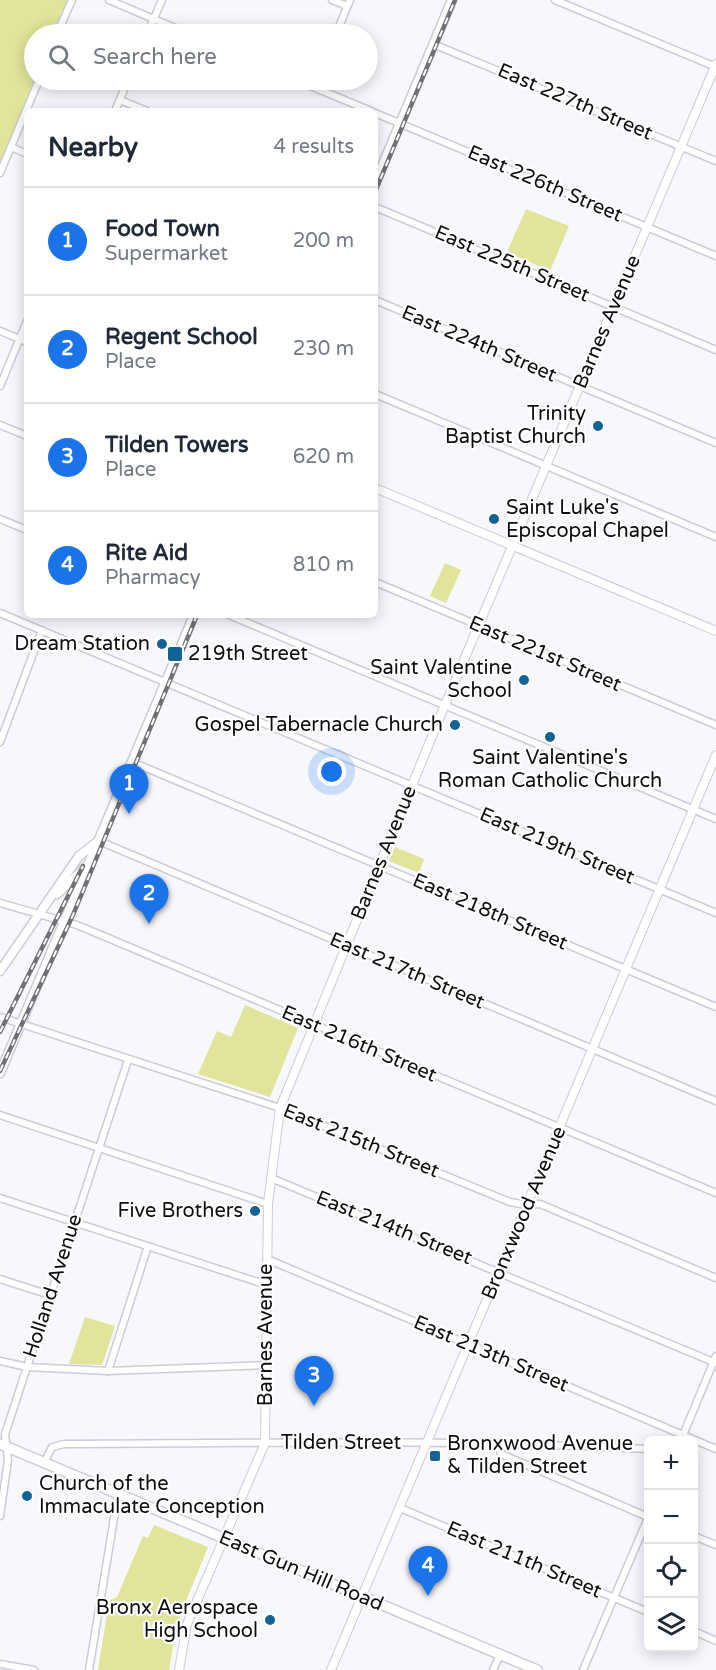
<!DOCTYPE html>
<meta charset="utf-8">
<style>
:root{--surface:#fff;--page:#f2f2f3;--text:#1f2937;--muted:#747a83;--line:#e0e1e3;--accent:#1a73e8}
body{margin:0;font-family:"Varela Round",sans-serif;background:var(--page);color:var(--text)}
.controls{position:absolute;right:18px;bottom:18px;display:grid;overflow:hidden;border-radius:9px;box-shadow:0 3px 15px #0003}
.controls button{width:54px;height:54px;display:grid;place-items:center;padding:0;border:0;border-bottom:2px solid var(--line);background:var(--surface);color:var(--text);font:30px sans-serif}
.you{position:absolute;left:332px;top:772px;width:21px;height:21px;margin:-15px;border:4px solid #fff;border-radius:50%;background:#1a73e8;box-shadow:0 0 0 9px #1a73e833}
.badge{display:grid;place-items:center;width:39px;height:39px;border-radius:50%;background:var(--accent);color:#fff;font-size:20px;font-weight:700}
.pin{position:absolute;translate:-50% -50px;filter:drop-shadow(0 2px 3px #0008)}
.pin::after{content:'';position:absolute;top:32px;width:21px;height:18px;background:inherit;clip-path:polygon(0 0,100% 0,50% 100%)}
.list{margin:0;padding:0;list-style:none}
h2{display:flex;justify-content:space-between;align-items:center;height:78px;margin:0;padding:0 24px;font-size:26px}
h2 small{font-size:20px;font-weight:400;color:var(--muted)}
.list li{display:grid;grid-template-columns:39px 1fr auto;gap:18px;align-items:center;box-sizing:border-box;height:108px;padding:0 24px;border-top:2px solid var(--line)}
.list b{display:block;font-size:22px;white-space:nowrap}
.list p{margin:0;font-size:20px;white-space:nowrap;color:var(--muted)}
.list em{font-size:20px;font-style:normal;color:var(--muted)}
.icon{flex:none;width:33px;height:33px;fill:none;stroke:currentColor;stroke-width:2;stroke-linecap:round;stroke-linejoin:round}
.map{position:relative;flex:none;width:716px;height:1670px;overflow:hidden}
.search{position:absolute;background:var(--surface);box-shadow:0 3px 15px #0003;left:24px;top:24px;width:354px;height:66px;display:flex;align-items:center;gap:15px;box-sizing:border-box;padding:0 21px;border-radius:33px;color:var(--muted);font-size:22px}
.panel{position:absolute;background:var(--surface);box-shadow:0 3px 15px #0003;left:24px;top:108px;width:354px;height:510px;border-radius:9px}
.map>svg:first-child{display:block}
</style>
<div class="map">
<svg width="716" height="1670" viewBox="0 0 716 1670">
<rect width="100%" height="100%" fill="#f7f7fe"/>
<g fill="#e0e59a">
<path d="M0,0H68L54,34H34L35,80L0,164Z"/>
<path d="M526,209L569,226L550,271L507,252Z"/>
<path d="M445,563L461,570L446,603L430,596Z"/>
<path d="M395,847L424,859L419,873L389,861Z"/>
<path d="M245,1005L298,1028L270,1097L198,1074L217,1031L231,1037Z"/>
<path d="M85,1317L115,1326L102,1365L69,1364Z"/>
<path d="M154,1525L208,1547L177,1623L169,1670H98L109,1601L117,1597L143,1536L148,1538Z"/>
</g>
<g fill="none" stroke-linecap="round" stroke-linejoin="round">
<defs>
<g id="minor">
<path d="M109,0L189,34"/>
<path d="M332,0L347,6"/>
<path d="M555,0L716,67"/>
<path d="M57,34L72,0"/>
<path d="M147,34L162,0"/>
<path d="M336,34L350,0"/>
<path d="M433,44L716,161"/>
<path d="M296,80L371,111"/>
<path d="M120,100L147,111"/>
<path d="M115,111L128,80"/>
<path d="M375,113L716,256"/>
<path d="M11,147L27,154"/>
<path d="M0,173L39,80"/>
<path d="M375,207L716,350"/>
<path d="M375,300L716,443"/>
<path d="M0,331L27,342"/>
<path d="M0,386L27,321"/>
<path d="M375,394L716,537"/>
<path d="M0,425L27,436"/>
<path d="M0,519L27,530"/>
<path d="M375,582L716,725"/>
<path d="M0,613L716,913"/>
<path d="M229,615L716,819"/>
<path d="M0,742L42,630"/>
<path d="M132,762L716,1007"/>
<path d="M99,841L716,1101"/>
<path d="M0,903L77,925L716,1193"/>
<path d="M0,1017L280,1108L510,1202L527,1205L540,1204L716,1278"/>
<path d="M0,1115L268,1204"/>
<path d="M271,1178L716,1363"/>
<path d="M0,1198L267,1285"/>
<path d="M267,1259L716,1449"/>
<path d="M0,1279L50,1295"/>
<path d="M0,1361L27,1367L108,1371L267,1365"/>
<path d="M108,1371L148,1246"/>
<path d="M681,1440L716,1356"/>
<path d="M498,1443L501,1454L648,1517"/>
<path d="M44,1463L52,1447L64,1444C259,1443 454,1439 648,1449"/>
<path d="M400,1508L648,1612"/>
<path d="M0,1516L8,1460L5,1434L128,1060"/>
<path d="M694,1536L716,1545"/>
<path d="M694,1631L716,1641"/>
<path d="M0,1664L34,1670"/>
<path d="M89,1670L118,1494"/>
<path d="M493,1670L500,1655"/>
<path d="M583,1670L648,1518"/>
</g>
<g id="tertiary">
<path d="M375,488L716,631"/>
<path d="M179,1670L187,1624L265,1443L268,1204L280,1108L442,712L716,64"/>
<path d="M331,1670L716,755"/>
</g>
<g id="secondary">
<path d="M375,183L452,0"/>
<path d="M57,894L87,866"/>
<path d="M0,971L79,856L97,842"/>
<path d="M0,1073L194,615"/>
</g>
<path id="primary" d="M0,1444L537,1670"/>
</defs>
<use href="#minor" stroke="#ccccd8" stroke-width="9"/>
<use href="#tertiary" stroke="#ccccd8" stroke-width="10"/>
<use href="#secondary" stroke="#ccccd8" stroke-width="11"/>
<use href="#primary" stroke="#ccccd8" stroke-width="12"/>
<use href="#minor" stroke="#fff" stroke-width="6"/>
<use href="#tertiary" stroke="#fff" stroke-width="8"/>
<use href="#secondary" stroke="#fff" stroke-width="8"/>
<use href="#primary" stroke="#fff" stroke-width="9"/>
<defs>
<g id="rail">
<path d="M375,192L455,0"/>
<path d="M0,1032L83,866"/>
<path d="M0,1071L73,915L197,615"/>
</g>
</defs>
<use href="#rail" stroke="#707075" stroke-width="4.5"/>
<use href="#rail" stroke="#fff" stroke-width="2" stroke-dasharray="7" stroke-linecap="butt"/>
</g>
<g fill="#126395" stroke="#fff" stroke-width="2">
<circle cx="598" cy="426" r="6"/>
<circle cx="494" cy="519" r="6"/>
<circle cx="162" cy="644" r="6"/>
<rect x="167" y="646" width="16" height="16" rx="3"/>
<circle cx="524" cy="680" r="6"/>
<circle cx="455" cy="725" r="6"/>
<circle cx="550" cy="737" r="6"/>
<circle cx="255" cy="1211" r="6"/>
<rect x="429" y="1450" width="12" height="12" rx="3"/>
<circle cx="27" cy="1496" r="6"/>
<circle cx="270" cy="1620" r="6"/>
</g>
<g text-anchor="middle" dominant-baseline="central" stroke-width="4.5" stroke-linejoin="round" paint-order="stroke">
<g font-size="20" fill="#0d0d11" stroke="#fff">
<text transform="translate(575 102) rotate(23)">East 227th Street</text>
<text transform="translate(545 184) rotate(23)">East 226th Street</text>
<text transform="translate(512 264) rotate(23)">East 225th Street</text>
<text transform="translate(607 322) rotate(-67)">Barnes Avenue</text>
<text transform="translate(479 344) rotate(23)">East 224th Street</text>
<text transform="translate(545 654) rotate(23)">East 221st Street</text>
<text transform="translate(557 846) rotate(23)">East 219th Street</text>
<text transform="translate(384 853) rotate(-68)">Barnes Avenue</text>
<text transform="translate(490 912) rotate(23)">East 218th Street</text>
<text transform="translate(407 971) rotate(23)">East 217th Street</text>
<text transform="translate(359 1044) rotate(23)">East 216th Street</text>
<text transform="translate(361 1141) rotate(22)">East 215th Street</text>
<text transform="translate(524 1213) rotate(-67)">Bronxwood Avenue</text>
<text transform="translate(394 1228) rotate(22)">East 214th Street</text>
<text transform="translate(53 1286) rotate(-72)">Holland Avenue</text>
<text transform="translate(266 1335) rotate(-90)">Barnes Avenue</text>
<text transform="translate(491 1354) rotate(23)">East 213th Street</text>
<text x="341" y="1443">Tilden Street</text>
<text transform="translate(524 1560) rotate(23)">East 211th Street</text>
<text transform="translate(301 1571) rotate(23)">East Gun Hill Road</text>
</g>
<g font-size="20" fill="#0d0d11" stroke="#fff" text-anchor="end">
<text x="586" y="414">Trinity<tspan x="586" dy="23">Baptist Church</tspan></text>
<text x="506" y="508" text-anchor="start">Saint Luke's<tspan x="506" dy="23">Episcopal Chapel</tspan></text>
<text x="150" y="644">Dream Station</text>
<text x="188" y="654" text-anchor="start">219th Street</text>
<text x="512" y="668">Saint Valentine<tspan x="512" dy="23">School</tspan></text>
<text x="443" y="725">Gospel Tabernacle Church</text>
<text x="550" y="758" text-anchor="middle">Saint Valentine's<tspan x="550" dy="23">Roman Catholic Church</tspan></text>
<text x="243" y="1211">Five Brothers</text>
<text x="447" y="1444" text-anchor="start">Bronxwood Avenue<tspan x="447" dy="23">&amp; Tilden Street</tspan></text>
<text x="39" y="1484" text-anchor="start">Church of the<tspan x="39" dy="23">Immaculate Conception</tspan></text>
<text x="258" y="1608">Bronx Aerospace<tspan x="258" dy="23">High School</tspan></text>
</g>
</g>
</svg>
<div class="controls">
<button>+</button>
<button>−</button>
<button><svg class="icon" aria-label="locate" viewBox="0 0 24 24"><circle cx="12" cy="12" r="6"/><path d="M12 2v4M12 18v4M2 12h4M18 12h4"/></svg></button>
<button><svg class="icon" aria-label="layers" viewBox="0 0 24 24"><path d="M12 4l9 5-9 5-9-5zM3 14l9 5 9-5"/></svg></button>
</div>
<div class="you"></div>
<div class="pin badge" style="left:129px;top:814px">1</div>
<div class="pin badge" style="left:149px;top:924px">2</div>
<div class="pin badge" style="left:314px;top:1406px">3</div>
<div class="pin badge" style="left:428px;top:1596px">4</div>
<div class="search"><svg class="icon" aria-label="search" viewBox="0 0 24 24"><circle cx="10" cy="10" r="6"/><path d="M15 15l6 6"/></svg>Search here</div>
<section class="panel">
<h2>Nearby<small>4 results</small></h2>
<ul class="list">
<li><span class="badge">1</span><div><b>Food Town</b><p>Supermarket</p></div><em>200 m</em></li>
<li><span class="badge">2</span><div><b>Regent School</b><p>Place</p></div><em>230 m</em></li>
<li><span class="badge">3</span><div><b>Tilden Towers</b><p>Place</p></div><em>620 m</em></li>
<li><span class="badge">4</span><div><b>Rite Aid</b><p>Pharmacy</p></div><em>810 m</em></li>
</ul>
</section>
</div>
